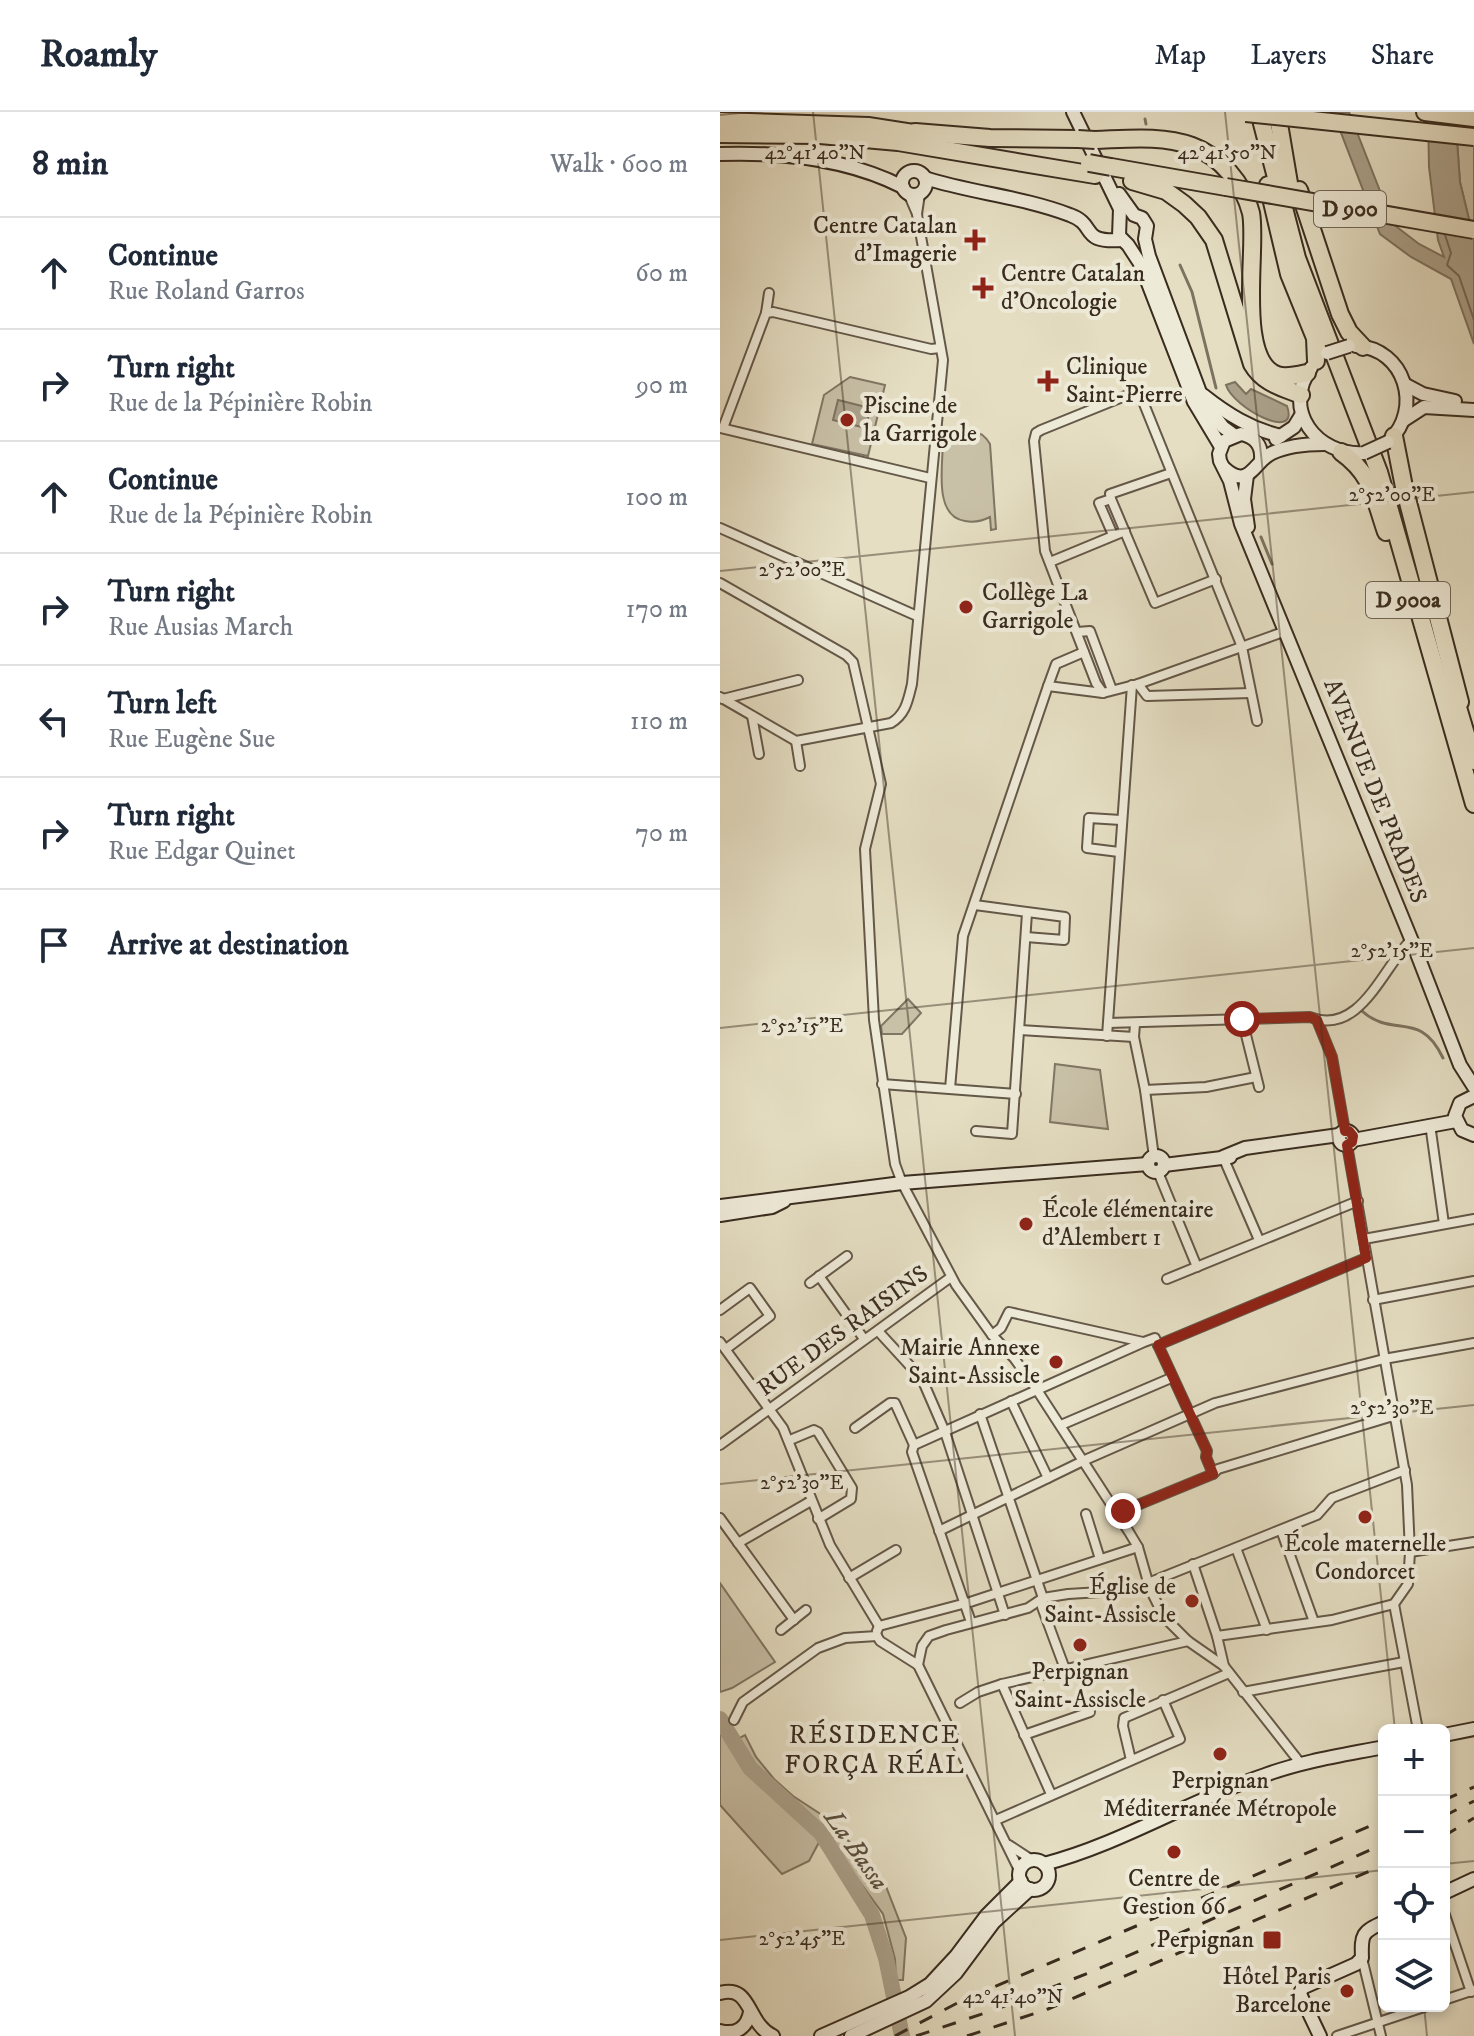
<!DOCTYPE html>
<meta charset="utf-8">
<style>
:root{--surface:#fff;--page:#f2f2f3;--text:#1f2937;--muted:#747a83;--line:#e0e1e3}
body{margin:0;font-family:"IM FELL DW Pica",serif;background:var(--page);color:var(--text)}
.controls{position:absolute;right:24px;bottom:24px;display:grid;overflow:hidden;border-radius:12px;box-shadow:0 4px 12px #0003}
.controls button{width:72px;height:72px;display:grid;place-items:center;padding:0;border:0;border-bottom:2px solid var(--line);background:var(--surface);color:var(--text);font:40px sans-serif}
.stop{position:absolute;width:24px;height:24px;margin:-18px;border:6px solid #8f2418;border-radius:50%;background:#fff}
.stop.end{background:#8f2418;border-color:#fff;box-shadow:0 2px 8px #0008}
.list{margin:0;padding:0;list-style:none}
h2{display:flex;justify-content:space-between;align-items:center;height:104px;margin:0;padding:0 32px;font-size:34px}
h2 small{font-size:26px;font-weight:400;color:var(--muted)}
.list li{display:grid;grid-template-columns:52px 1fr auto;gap:24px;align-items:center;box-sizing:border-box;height:112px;padding:0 32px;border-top:2px solid var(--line)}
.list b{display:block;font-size:30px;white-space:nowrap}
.list p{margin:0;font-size:26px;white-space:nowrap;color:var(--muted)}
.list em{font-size:26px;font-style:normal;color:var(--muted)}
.icon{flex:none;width:44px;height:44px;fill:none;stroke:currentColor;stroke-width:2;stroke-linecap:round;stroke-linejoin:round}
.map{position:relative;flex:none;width:754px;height:1924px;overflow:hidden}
header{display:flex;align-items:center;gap:48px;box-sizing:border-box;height:112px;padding:0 40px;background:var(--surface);border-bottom:2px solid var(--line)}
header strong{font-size:38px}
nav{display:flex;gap:44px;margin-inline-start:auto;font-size:28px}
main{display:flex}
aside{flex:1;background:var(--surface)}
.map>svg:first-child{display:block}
</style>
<header>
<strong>Roamly</strong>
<nav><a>Map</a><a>Layers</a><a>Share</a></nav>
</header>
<main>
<aside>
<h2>8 min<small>Walk · 600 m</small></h2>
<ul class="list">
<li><svg class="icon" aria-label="ahead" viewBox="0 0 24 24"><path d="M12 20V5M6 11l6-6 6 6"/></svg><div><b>Continue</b><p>Rue Roland Garros</p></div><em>60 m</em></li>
<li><svg class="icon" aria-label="right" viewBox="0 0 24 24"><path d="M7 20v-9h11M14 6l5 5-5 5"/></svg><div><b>Turn right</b><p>Rue de la Pépinière Robin</p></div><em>90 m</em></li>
<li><svg class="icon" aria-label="ahead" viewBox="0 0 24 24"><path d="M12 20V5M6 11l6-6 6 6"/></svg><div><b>Continue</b><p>Rue de la Pépinière Robin</p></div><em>100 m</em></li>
<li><svg class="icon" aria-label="right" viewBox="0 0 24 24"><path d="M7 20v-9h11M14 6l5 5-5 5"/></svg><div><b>Turn right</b><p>Rue Ausias March</p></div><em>170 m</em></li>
<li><svg class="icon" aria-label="left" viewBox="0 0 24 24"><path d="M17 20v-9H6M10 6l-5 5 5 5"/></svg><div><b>Turn left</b><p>Rue Eugène Sue</p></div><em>110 m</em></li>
<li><svg class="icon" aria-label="right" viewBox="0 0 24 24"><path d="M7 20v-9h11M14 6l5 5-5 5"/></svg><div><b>Turn right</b><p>Rue Edgar Quinet</p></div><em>70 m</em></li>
<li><svg class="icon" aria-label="arrive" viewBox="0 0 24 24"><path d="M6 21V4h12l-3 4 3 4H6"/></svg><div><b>Arrive at destination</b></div></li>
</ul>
</aside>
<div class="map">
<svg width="754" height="1924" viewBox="0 0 754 1924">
<rect width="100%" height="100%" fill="#e5dec3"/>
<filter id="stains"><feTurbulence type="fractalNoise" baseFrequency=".0025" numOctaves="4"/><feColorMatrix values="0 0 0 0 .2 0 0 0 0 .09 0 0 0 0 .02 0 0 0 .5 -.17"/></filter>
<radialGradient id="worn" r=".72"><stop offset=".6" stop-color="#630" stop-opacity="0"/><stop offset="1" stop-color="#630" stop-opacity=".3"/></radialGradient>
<g fill="#c8c0a7" stroke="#807663" stroke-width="2">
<path d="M735,0H754V128L740,70Z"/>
<path d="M130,265L165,273L148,344L92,332L104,283Z"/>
<path d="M228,318L229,325C244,315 261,316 270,332L276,417L271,418L270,405C262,409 254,411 245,409C210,404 225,343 223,319Z"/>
<path d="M188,887L201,901L182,922H162L161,914Z"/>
<path d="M335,952L380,958L388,1017L330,1010Z"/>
<path d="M0,1471L55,1550L12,1576L0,1580Z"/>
<path d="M0,1616L10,1631L25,1623L36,1645L54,1667L73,1684L102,1703L142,1742L165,1772L186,1826L183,1868H176L175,1847L163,1802L104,1721L89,1749L62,1762L0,1693Z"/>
</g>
<g fill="#aba18b" stroke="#7d7260" stroke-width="2">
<path d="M613,0H629L673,112L699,132L724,145L718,128L709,55L708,0H735L740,70L754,128V232L731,167L691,145L660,122Z"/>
<path d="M515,270L526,282L531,277L567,294C580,331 513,296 506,273Z"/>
<path d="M118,288L150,296L146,316L113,308Z"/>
</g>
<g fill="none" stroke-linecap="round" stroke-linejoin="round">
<path stroke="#726655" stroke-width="2" d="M725,123L731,141L727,153L739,164L754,208"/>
<g stroke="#7d7260" stroke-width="3">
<path d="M425,7L426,12"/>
<path d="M460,153L472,180L496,276"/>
<path d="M541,425L552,452"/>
<path d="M642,899C673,927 700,897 723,946"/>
</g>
<path stroke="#aba18b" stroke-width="16" d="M0,1607L30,1656L101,1721L152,1803L166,1846L182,1924"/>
<defs>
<g id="street">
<path d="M188,81L197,102L200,82"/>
<path d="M46,201L49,181"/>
<path d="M1,316L210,366"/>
<path d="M3,316L46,201L53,200L211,237L220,236"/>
<path d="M451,361L390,382L391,387L435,491L496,467"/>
<path d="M391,387L379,391L393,423"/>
<path d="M0,416L197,504"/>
<path d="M330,450L405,419"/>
<path d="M0,471L126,543L133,550L161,672L145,737L154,908L175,1052L182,1071L236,1173L272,1223L294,1246L317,1278L409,1420L418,1435L430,1477L444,1505L468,1529L504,1554L581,1652"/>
<path d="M357,520L370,519L392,578"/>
<path d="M364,540L336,552L328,574L383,581L418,572L566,519"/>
<path d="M418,572L427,584L531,581"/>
<path d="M383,581L376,571L325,439L314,329L316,321L321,318L410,282H418L422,287L522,535L537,609"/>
<path d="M0,585L76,629L171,611C186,602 188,588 192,572L223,248L197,102"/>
<path d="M3,587L78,568"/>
<path d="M32,604L39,642"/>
<path d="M76,629L80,654"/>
<path d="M399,740L367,736L369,706L401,708"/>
<path d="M255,793L345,805L344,828L306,825"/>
<path d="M522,907L539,975"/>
<path d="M597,908L612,945L625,1019"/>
<path d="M388,911L590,905C640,925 663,855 691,828"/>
<path d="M415,912L414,925L425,978L434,1045"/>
<path d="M300,918L414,925"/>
<path d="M387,924L412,573"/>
<path d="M162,972L296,982"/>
<path d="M230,977L243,824L328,574"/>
<path d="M425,978L486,975L536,965"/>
<path d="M710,1012L724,1112"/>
<path d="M256,1019L292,1022L307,801"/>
<path d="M627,1033L687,1373L690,1440L688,1472L674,1492L698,1618"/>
<path d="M503,1045L539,1128"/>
<path d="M438,1060L477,1155"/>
<path d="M644,1127L754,1107"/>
<path d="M99,1164L144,1227"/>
<path d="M447,1167L638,1089"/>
<path d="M90,1171L127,1144"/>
<path d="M653,1188L754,1169"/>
<path d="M0,1198L30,1176L50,1204L6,1237"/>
<path d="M158,1219L202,1267L225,1320L285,1503"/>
<path d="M272,1223L281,1216L289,1200L423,1230"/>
<path d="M0,1230L63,1316L110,1433L159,1514"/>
<path d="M438,1233L646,1146"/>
<path d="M438,1233L487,1339L486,1345L493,1362"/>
<path d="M291,1289L328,1366"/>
<path d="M260,1302L323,1486L322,1495L345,1557"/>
<path d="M341,1313L451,1266"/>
<path d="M135,1316L170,1291H175L194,1333L192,1340L251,1510"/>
<path d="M70,1328L94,1318L98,1320L132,1376L131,1387L98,1407"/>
<path d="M0,1333L231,1165"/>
<path d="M194,1333L424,1230L435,1226L438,1233"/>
<path d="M398,1401L493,1362L498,1357L673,1304"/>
<path d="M366,1402L380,1447"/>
<path d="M0,1406L74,1508"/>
<path d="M561,1418L594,1510"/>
<path d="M219,1419L365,1348L495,1291L664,1247L754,1231"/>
<path d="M18,1431L91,1389"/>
<path d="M516,1436L547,1518"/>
<path d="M690,1440L754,1430"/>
<path d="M473,1452L497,1524L504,1554"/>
<path d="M129,1466L176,1438"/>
<path d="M428,1471L597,1403L612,1386L685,1358"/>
<path d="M61,1518L86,1498"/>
<path d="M157,1519L159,1514L250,1490L418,1435"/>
<path d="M157,1524L160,1529L198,1553L300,1760"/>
<path d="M497,1524L612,1508L674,1492"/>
<path d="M198,1553L202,1534L209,1524L226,1518L308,1496L323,1486L348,1482L430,1477"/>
<path d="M282,1572L331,1682"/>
<path d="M523,1580L684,1550"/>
<path d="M240,1591L258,1580L282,1572L468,1529"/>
<path d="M14,1608L23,1590L98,1536L125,1526L157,1524"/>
<path d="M304,1623L370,1600"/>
<path d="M411,1648L403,1614L404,1606L509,1561"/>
<path d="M276,1708L460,1627L443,1588"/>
<path d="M289,1733L312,1748"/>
<path d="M724,1800L751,1880"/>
<path d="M642,1846L661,1924"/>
<path d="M724,1888L754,1878"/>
<path d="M617,1924L707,1894"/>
</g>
<g id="secondary">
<path d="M353,0L400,97L399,124L408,133L421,153L474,290L501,335"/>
<path d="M0,42C61,40 128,47 183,75"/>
<circle cx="194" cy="71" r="12"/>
<path d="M205,66C252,81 303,85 350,103C378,113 358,131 402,128"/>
<path d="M399,82L414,103L422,106L427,114L425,127L429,144L484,291L503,315L514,323"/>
<path d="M636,234C685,236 703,297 669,329"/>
<path d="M591,256C561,298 597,344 644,341"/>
<path d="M686,273L703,282L735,289"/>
<path d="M483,283C507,302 531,317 561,324"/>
<path d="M684,308L704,295L754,298"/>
<path d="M556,327L574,315L582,302"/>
<path d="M541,347C542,333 535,325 521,322L504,329L499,342L500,349L510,369L521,412L694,834L740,953L754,975"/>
<path d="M504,356C529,379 534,349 552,341C567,334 587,332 604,332"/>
<path d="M527,363L524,387L528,415"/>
<path d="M754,984L740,991L735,1004L742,1018L754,1023"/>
<circle cx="626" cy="1026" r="7"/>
<path d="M633,1028L736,1009"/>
<circle cx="436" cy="1052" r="8"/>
<path d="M503,1045L525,1036L619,1023"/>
<path d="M444,1053L510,1045"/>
<path d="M0,1094L182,1071L428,1052"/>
<path d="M0,1103L52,1095L64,1089"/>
<path d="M724,1623L754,1617"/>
<circle cx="314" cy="1763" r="15"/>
<path d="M324,1752C401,1732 470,1688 545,1663C583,1649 624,1643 664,1635"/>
<path d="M724,1781L754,1767"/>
<path d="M0,1881C32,1872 26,1911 53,1924"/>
<path d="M0,1919C16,1923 27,1916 30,1900"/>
<path d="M101,1924L189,1885L210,1872L236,1844L266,1804L301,1769"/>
<path d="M131,1924L206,1889L236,1861L274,1810L310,1777"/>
<path d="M600,1924L580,1882L582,1876L636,1852L642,1846C641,1822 642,1820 664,1810"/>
</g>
<g id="highway">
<path d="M539,0L577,146L659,360L754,692"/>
<path d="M557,0L570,77"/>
<path d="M705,0L754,6"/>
<path d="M0,9L148,14L206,23"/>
<path d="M195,20L270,26L358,27"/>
<path d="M0,22L100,23L178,30L375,63"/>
<path d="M375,28C407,27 442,23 472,34C500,44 524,72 531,101C538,134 515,248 557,263C566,266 578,263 587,261"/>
<path d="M391,55L506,75"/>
<path d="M412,69L446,79L464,92L478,105L494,128L532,252C543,271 561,275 581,283"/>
<path d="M548,73L569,162L595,226L596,249"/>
<path d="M579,78L620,202L629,220L643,235"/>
<path d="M674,324L684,375L740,590"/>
<path d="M621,340C652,362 654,385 666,420"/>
<path d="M734,582L754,649"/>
</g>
</defs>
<use href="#street" stroke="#645848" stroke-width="12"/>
<use href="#secondary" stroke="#392c1f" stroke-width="16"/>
<use href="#highway" stroke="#392c1f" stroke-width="20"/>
<use href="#street" stroke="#eeead8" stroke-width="8"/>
<use href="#secondary" stroke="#eeead8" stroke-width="12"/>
<use href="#highway" stroke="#e5dec3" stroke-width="16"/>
<g stroke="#392c1f" stroke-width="3" stroke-dasharray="14 14" stroke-linecap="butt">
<path d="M724,1688L754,1675"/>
<path d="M724,1704L754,1689"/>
<path d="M724,1724L754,1706"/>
<path d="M175,1924L241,1889L664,1708"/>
<path d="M196,1924L277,1897L371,1860L664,1732"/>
<path d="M247,1924L328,1897L664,1753"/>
</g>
<defs>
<g id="secondary-bridge">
<path d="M607,241L629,234"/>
<path d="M644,341L668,330"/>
</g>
<g id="highway-bridge">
<path d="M526,1L754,25"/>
<path d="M358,27L375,28"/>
<path d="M369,51L391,55"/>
<path d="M506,75L754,118"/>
</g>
</defs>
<use href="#secondary-bridge" stroke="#392c1f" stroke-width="16" stroke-linecap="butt"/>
<use href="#highway-bridge" stroke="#392c1f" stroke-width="20" stroke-linecap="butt"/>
<use href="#secondary-bridge" stroke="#eeead8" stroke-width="12"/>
<use href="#highway-bridge" stroke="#e5dec3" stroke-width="16"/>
</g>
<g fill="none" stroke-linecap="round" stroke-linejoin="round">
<path stroke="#8f2418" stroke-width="10" d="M403,1399L493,1362L486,1345L487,1339L438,1233L646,1146L627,1033L632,1030L633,1024L629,1019H625L612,945L597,908L590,905L522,907"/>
</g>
<path fill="none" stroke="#392c1f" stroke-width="2" stroke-opacity="0.45" d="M93,0L295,1924M505,0L675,1618M0,3L29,0M0,459L754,380M0,916L754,836M0,1372L754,1293M724,1752L754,1749M0,1828L664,1758M704,1894L707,1924"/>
<g fill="#8f2418" stroke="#eeead8" stroke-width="3">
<path d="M251 116h8v8h8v8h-8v8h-8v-8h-8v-8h8z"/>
<path d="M259 164h8v8h8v8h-8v8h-8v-8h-8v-8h8z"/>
<path d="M324 257h8v8h8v8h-8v8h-8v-8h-8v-8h8z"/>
<circle cx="127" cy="308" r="8"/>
<circle cx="246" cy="495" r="8"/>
<circle cx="306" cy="1112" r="8"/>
<circle cx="336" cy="1250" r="8"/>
<circle cx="645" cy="1405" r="8"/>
<circle cx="472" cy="1489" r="8"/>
<circle cx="360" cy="1533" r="8"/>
<circle cx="500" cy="1642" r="8"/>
<circle cx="454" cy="1740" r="8"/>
<rect x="542" y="1818" width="20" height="20" rx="4"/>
<circle cx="627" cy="1879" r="8"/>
</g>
<g text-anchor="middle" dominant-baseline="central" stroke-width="8" stroke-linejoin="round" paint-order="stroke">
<g fill="#eeead8" stroke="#6f6556" stroke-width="2">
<rect x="594" y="79" width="72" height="36" rx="6"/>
<rect x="646" y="470" width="84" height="36" rx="6"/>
</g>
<g font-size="22" font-weight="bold" fill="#392c1f">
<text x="630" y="97">D 900</text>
<text x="688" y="488">D 900a</text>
</g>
<g font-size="24" fill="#392c1f" stroke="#eeead8" text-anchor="end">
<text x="237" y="114">Centre Catalan<tspan x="237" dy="28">d'Imagerie</tspan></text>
<text x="281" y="162" text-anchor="start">Centre Catalan<tspan x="281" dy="28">d'Oncologie</tspan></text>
<text x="346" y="255" text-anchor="start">Clinique<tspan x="346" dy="28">Saint-Pierre</tspan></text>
<text x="143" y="294" text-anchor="start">Piscine de<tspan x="143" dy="28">la Garrigole</tspan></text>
<text x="262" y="481" text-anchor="start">Collège La<tspan x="262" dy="28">Garrigole</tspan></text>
<text x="322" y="1098" text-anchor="start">École élémentaire<tspan x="322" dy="28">d'Alembert 1</tspan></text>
<text x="320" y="1236">Mairie Annexe<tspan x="320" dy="28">Saint-Assiscle</tspan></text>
<text x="645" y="1432" text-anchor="middle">École maternelle<tspan x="645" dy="28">Condorcet</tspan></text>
<text x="456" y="1475">Église de<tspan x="456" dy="28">Saint-Assiscle</tspan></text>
<text x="360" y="1560" text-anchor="middle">Perpignan<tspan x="360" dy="28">Saint-Assiscle</tspan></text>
<text x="500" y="1669" text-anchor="middle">Perpignan<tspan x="500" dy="28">Méditerranée Métropole</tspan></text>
<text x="454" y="1767" text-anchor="middle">Centre de<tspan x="454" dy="28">Gestion 66</tspan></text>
<text x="534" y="1828">Perpignan</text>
<text x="611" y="1865">Hôtel Paris<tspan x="611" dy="28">Barcelone</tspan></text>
</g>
<g font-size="24" fill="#392c1f" stroke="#eeead8">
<text transform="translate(655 679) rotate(68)">AVENUE DE PRADES</text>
<text transform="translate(123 1219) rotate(-36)">RUE DES RAISINS</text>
</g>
<g font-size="26" letter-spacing="2" fill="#392c1f" stroke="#eeead8">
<text x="155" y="1623">RÉSIDENCE<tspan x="155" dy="30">FORÇA RÉAL</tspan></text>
</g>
<g font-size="26" font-style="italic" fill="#5b4f3f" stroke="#eeead8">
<text transform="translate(136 1738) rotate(55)">La Bassa</text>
</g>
</g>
<g font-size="20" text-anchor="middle" fill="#392c1f" stroke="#eeead8" stroke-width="8" stroke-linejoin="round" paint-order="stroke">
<text x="95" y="47">42°41'40"N</text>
<text x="507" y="47">42°41'50"N</text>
<text x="672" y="389">2°52'00"E</text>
<text x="82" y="464">2°52'00"E</text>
<text x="672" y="845">2°52'15"E</text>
<text x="82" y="920">2°52'15"E</text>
<text x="672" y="1302">2°52'30"E</text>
<text x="82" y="1377">2°52'30"E</text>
<text x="82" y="1833">2°52'45"E</text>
<text x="293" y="1891">42°41'40"N</text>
</g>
<rect width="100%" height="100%" filter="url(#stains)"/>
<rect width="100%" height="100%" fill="url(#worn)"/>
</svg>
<div class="controls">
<button>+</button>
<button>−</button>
<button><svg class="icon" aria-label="locate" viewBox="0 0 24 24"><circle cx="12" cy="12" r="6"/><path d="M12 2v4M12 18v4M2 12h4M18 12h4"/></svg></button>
<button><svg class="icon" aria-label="layers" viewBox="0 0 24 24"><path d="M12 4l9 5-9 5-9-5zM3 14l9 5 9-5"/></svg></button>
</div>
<div class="stop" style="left:522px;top:907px"></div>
<div class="stop end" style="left:403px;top:1399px"></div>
</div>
</main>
